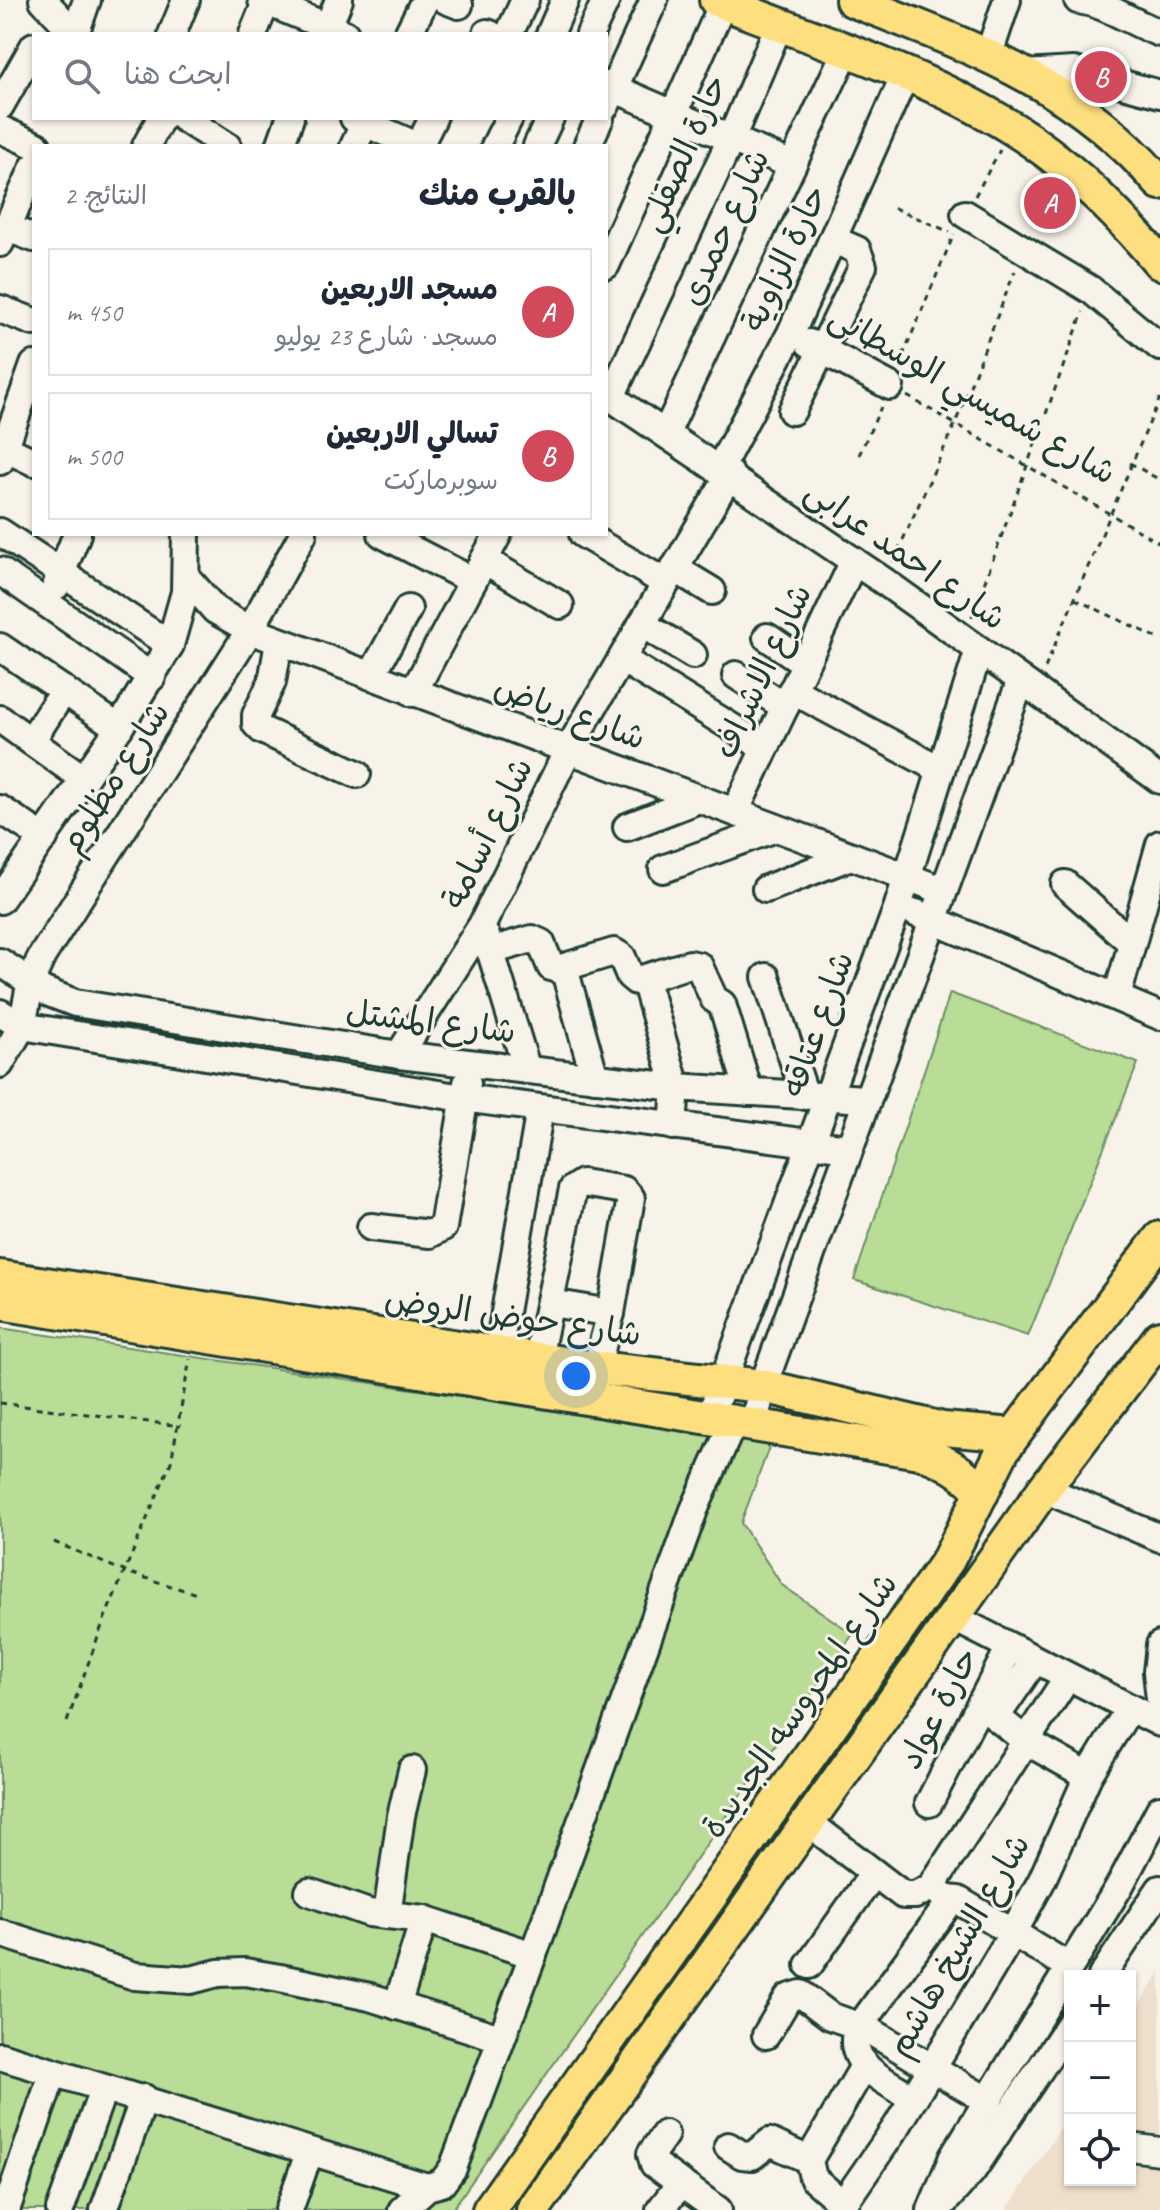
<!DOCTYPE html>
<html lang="ar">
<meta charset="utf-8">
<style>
:root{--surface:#fff;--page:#f2f2f3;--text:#1f2937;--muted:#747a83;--line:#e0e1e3;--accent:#d1495b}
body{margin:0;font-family:Caveat,"Playpen Sans Arabic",sans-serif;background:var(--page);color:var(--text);direction:rtl}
.controls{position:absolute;right:24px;bottom:24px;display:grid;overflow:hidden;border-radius:0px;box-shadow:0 2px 6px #0004}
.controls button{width:72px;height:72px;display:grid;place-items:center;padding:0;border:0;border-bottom:2px solid var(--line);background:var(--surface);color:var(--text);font:40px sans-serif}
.you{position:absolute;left:576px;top:1376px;width:28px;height:28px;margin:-20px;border:6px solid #fff;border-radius:50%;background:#1a73e8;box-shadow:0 0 0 12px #1a73e833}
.badge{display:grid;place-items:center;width:52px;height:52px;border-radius:50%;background:var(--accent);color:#fff;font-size:26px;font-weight:700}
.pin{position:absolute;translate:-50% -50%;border:4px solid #fff;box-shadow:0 2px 8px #0006}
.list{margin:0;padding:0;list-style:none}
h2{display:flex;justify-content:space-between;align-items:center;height:104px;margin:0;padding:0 32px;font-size:34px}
h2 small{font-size:26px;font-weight:400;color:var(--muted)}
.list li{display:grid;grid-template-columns:52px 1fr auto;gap:24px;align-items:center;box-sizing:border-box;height:128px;margin:0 16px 16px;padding:0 16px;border:2px solid var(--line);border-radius:0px}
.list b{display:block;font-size:30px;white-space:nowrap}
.list p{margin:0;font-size:26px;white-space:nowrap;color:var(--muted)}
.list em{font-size:26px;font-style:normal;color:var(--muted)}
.icon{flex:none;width:44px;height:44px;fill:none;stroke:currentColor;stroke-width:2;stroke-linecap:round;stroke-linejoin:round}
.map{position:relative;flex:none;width:1160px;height:2210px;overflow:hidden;direction:ltr}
.search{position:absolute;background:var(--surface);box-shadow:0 2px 6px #0004;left:32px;top:32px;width:576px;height:88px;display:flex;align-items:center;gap:20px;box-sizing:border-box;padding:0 28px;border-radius:0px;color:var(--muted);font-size:30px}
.panel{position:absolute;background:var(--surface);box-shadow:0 2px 6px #0004;left:32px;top:144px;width:576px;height:392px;border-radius:0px;direction:rtl}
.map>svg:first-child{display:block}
</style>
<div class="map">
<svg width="1160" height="2210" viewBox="0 0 1160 2210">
<rect width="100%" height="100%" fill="#f7f3e8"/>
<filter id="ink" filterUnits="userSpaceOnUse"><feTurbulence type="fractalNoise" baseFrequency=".0125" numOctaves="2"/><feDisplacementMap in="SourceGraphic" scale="16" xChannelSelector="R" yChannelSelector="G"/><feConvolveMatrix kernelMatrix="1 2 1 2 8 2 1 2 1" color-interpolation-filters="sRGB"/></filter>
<g filter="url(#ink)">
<path fill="#eedecc" d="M1160,1972V2210H1007L1070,2113V2180H1130V2019Z"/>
<g fill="#b9dc96" stroke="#6c8c65" stroke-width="2">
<path d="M950,993L1138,1063L1028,1336L854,1280Z"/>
<path d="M0,1328L771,1442L741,1523L782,1585L853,1634L452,2210H0Z"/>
</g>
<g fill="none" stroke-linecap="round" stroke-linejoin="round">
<defs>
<g id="minor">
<path d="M43,0L75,34"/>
<path d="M262,0L345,34"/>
<path d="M446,0L459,5"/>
<path d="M1078,0C1108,4 1132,23 1160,33"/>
<path d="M487,33L490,34"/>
<path d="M75,34L87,0"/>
<path d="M172,34L186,0"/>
<path d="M253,34L267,0"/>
<path d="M325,34L339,0"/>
<path d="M408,34L425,0"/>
<path d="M509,34L525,0"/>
<path d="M550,34L565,0"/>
<path d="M590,34L606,0"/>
<path d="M988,57L1007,0"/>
<path d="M1024,74L1074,71L1160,94"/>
<path d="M606,85L792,165"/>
<path d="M606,105L654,0"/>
<path d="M0,106L34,46"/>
<path d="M183,118L227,146"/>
<path d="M354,118L417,146"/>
<path d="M0,129L37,146"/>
<path d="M146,146L161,118"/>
<path d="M280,146L290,118"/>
<path d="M354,146L367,118"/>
<path d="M419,146L433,118"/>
<path d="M495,146L509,118"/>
<path d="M537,146L550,118"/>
<path d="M587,146L600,118"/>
<path d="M965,214L1091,290L1160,347"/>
<path d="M7,228L34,238"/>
<path d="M0,243L34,167"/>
<path d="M606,265L723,3"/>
<path d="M0,309L34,322"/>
<path d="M809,343L890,386"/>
<path d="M606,394L885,582L1160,780"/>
<path d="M611,397L731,139L779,25"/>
<path d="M792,411L863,266L857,250L834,240"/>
<path d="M666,433L846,51"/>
<path d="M0,446L34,462"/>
<path d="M0,461L34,365"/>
<path d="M720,468L791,333L905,75"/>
<path d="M0,532L170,645"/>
<path d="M382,534L473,581"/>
<path d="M583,534L666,583"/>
<path d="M484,560L560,605"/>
<path d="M674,568L712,591"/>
<path d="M0,571L152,677"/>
<path d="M187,578L215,610L250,630L942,890"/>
<path d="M56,586L77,534"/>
<path d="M642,624L693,655"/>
<path d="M767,637L805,663"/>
<path d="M279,642L272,682L256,715V724L262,730L357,774"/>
<path d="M0,647L119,728"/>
<path d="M622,659L765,748"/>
<path d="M736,675L785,707"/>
<path d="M371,676L408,609"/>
<path d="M792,690L941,770"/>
<path d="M413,693L498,534"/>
<path d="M0,719L84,779"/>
<path d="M31,741L64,690"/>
<path d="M0,809L44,838"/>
<path d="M735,812L854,561"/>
<path d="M627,827L699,799"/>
<path d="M663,869L776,828"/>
<path d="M1065,884L1132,943"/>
<path d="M766,889L851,856"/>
<path d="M0,900L119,728L170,645L185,592L186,534"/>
<path d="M916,913L1160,1016"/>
<path d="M486,936L527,1070"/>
<path d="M490,951L532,939L541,943L551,967L558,969L614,952L622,957L630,976L636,981L690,964L699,966L714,999L722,1004L749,1092"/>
<path d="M0,962L44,991L75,1003L399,1055L676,1087L865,1099"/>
<path d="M564,968L595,1078"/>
<path d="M766,977L805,1096"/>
<path d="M645,980L676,1087L673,1126"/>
<path d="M1117,997L1160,844"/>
<path d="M0,1013L22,1026L463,1098L848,1148"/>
<path d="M399,1055L482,925L568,750L730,474"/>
<path d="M0,1064L22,1026L31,980L42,956L250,630L303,534"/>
<path d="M371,1227L430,1234L443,1227L467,1083"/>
<path d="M551,1303L611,1313"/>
<path d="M498,1353L540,1109"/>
<path d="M538,1359L573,1189L582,1183L624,1190L631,1198L611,1313L596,1368"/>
<path d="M710,1417L898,906L979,650"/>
<path d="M753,1425L763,1386L1021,680"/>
<path d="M1044,1489L1160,1538"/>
<path d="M956,1619L1160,1723"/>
<path d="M1160,1645L1157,1672L1160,1699"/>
<path d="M980,1704L1026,1741L1088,1776"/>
<path d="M996,1717L1035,1660"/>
<path d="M929,1803L1010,1647"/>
<path d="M809,1823L903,1895H915L934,1886"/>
<path d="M309,1892L369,1913L424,1919L533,1955L453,2168L442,2183L427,2187L402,2210"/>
<path d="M947,1899L958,1900L1068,1966"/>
<path d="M387,1915L401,1816L412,1770"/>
<path d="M0,1933L135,1976L191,1980L218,1973L245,1972L280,1978L370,1997L500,2038"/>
<path d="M533,1955L694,1510L734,1421"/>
<path d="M809,1965L874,1873"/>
<path d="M1102,1976L1160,1889"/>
<path d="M397,2006L424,1919"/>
<path d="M766,2035L788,1998L801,1994L830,2016L867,2029L988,2101"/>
<path d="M0,2056L427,2187"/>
<path d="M913,2098C888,2082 848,2067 856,2032L945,1909L947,1899L935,1889V1881L1067,1678"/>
<path d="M665,2134L651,2154L654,2164L718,2210"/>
<path d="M728,2146L742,2155L752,2156L770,2142L809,2160"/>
<path d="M1130,2147L1160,2151"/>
<path d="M843,2204L813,2178L809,2160L864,2066"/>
<path d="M6,2210L53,2073"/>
<path d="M60,2210L103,2090"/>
<path d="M104,2210L144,2098"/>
<path d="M289,2210L309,2153"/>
<path d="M660,2210L681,2183"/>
<path d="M839,2210L897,2126L1013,1933L1042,1880L1088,1776L1129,1709"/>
<path d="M931,2210L953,2157L1119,1887L1160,1809"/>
<path d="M937,2210L972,2171L1070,2024"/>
</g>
<g id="major">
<path d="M716,0C814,39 921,72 1012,128C1067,162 1119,214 1160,263"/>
<path d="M852,0C971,47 1074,82 1160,183"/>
<path d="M0,1277L596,1368L763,1386L943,1429L1014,1435"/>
<path d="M0,1303L919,1452C944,1460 966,1473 982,1493"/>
<path d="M489,2210L948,1560L1003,1450L1160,1238"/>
<path d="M533,2210L1044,1489L1160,1337"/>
</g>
</defs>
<use href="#minor" stroke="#1f3d34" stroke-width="32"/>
<use href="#major" stroke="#1f3d34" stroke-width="38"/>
<g stroke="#1f3d34" stroke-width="3" stroke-dasharray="6 6" stroke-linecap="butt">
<path d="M975,196L1000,150"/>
<path d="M894,208L950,232"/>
<path d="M898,367L954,234"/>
<path d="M907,396L1160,543"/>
<path d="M859,455L881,407"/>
<path d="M1130,463L1160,480"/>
<path d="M893,562L955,424L1015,271"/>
<path d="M1075,599L1160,639"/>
<path d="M972,617L1083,312"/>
<path d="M1045,668L1160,398"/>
<path d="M0,1403L181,1426"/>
<path d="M54,1542L126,1572L197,1594"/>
<path d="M67,1722L104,1620L171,1462L190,1359"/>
</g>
<use href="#minor" stroke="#f7f3e8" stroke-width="26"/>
<use href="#major" stroke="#fedf80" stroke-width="32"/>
</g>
</g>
<g text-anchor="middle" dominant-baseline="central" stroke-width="6" stroke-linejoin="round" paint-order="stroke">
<g font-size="34" fill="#1f3d34" stroke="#f7f3e8">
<text transform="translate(683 153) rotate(-66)">حارة الصقلي</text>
<text transform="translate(724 227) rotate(-65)">شارع حمدى</text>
<text transform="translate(784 258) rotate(-65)">حارة الزاوية</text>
<text transform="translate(973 394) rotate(30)">شارع شميسي الوسطانى</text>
<text transform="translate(906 554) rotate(35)">شارع احمد عرابى</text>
<text transform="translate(762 671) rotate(-65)">شارع الاشراف</text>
<text transform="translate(570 712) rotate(20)">شارع رياض</text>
<text transform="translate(114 777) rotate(-57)">شارع مظلوم</text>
<text transform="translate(487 833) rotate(-64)">شارع أسامة</text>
<text transform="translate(431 1021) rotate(7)">شارع المشتل</text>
<text transform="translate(817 1024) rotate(-70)">شارع عتاقه</text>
<text transform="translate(513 1316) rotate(8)">شارع حوض الروض</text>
<text transform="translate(799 1705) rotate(-55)">شارع المحروسه الجديدة</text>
<text transform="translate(938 1708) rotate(-62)">حارة عواد</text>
<text transform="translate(958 1945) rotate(-60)">شارع الشيخ هاشم</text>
</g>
</g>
</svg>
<div class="controls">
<button>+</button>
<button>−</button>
<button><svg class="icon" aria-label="locate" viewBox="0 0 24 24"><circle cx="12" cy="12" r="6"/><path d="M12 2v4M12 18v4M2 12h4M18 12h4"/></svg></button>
</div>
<div class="you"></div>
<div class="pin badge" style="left:1050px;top:203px">A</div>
<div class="pin badge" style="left:1101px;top:77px">B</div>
<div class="search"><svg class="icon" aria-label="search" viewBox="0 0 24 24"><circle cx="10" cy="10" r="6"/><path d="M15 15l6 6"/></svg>ابحث هنا</div>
<section class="panel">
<h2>بالقرب منك<small>النتائج: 2</small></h2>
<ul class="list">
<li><span class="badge">A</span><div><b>مسجد الاربعين</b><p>مسجد · شارع 23 يوليو</p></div><em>450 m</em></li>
<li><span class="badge">B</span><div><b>تسالي الاربعين</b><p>سوبرماركت</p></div><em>500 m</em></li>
</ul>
</section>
</div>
